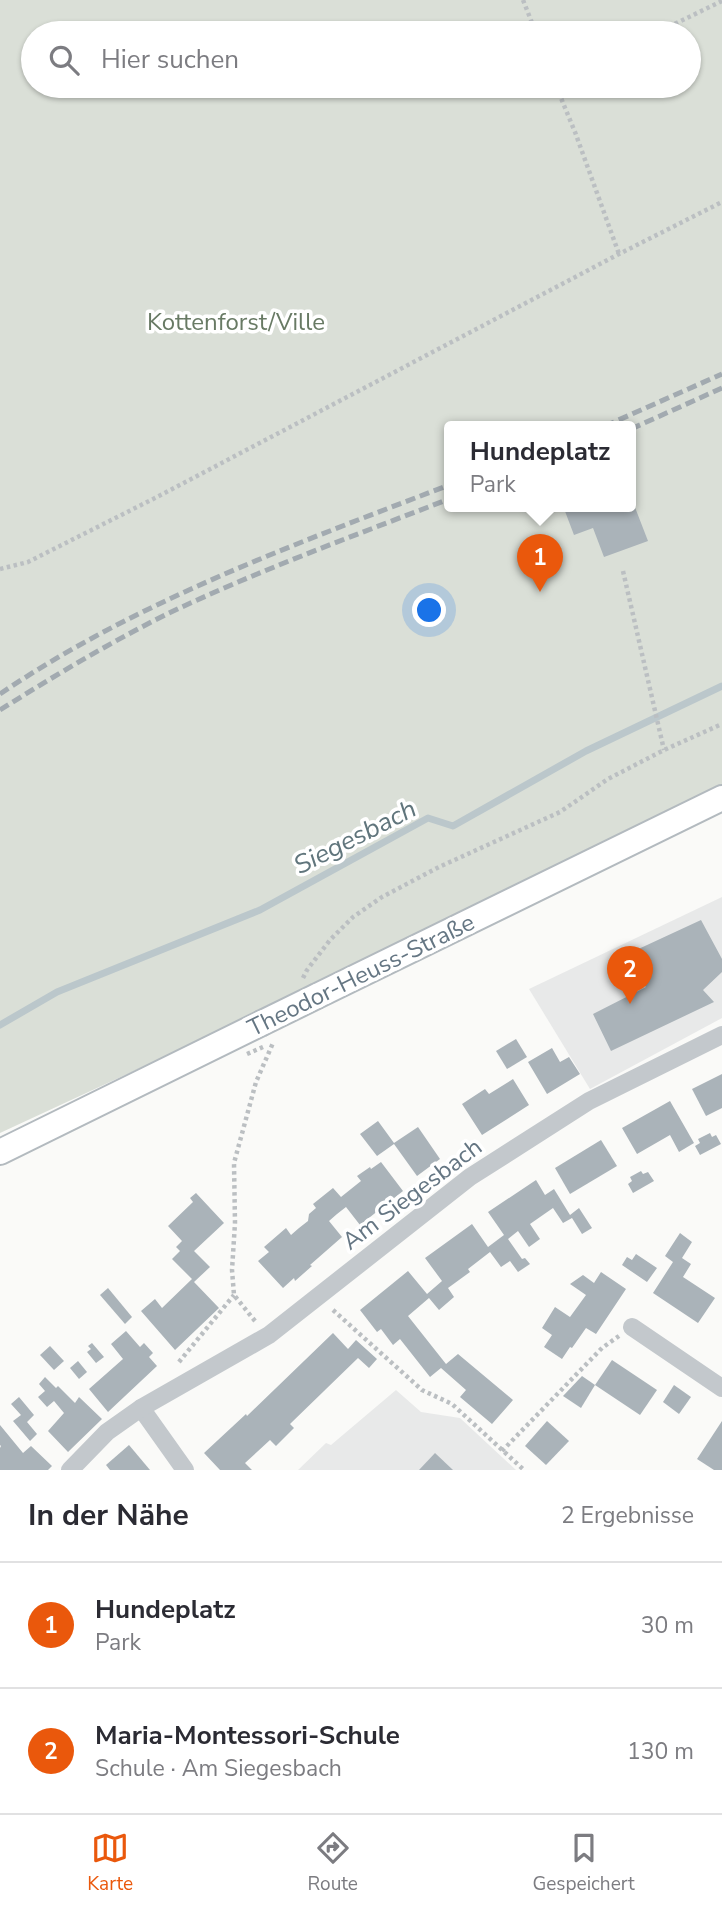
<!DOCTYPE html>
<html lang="de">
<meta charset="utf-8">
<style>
:root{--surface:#fff;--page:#f2f2f3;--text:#2b2b33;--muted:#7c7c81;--line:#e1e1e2;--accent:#ea580c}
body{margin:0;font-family:"Nunito Sans",sans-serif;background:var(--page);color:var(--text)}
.you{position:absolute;left:430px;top:611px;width:24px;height:24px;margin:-18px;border:5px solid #fff;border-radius:50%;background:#1a73e8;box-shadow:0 0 0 10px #1a73e833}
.badge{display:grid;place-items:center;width:46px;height:46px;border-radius:50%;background:var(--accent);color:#fff;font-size:23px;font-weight:700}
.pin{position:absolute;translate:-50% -58px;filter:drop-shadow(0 2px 4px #0008)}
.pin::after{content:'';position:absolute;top:37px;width:24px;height:21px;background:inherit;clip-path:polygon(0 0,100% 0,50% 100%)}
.popup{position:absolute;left:444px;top:421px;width:192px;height:91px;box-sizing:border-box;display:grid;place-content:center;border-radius:7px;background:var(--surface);filter:drop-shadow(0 2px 5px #0005);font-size:23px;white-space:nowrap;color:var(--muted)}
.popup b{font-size:26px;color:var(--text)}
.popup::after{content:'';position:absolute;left:50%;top:100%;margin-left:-14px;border:14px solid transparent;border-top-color:var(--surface)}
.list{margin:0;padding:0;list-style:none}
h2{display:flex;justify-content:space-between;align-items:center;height:91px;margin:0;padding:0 28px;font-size:30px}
h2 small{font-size:23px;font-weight:400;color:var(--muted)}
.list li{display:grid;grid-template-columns:46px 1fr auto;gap:21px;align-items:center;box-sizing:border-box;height:126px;padding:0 28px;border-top:2px solid var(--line)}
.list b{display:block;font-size:26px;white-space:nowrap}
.list p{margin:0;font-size:23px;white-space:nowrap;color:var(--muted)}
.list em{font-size:23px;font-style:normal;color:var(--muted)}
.icon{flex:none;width:38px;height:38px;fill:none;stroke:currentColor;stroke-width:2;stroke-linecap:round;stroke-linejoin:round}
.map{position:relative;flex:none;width:722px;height:1470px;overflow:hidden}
.search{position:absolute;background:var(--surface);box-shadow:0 2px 5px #0004;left:21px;right:21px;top:21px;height:77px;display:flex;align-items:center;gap:18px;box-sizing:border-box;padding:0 24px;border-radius:38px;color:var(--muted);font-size:26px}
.sheet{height:343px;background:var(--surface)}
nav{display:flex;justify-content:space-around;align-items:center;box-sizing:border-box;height:98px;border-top:2px solid var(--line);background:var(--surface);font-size:19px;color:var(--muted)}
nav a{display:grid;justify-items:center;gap:4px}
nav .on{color:var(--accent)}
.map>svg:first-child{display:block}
</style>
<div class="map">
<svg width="722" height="1470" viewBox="0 0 722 1470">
<rect width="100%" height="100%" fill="#fafaf8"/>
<g fill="#e8e9e9">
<path d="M722,897V1018L590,1089L529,989Z"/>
<path d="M396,1390L421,1412L460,1418L516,1470H298L326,1443L331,1445Z"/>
</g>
<path fill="#dadfd7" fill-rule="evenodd" d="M0,0H722V798L0,1133ZM33,33H689V86H33ZM449,426H631V506H449Z"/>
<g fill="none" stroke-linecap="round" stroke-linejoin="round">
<path stroke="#bbc7cb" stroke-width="7" d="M0,1025L57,992L260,910L428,818L453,826L586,751L722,686"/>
</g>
<g fill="#aab3b9">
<path d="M631,497L648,541L604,557L593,528L574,535L563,506H631Z"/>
<path d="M701,920L722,959V972L703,990L714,1002L611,1051L593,1014L646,987L619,958Z"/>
<path d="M516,1039L527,1057L507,1069L496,1051Z"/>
<path d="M552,1048L560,1062L569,1057L580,1074L547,1094L528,1062Z"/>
<path d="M722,1074V1108L706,1116L692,1089Z"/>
<path d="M513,1079L529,1105L482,1135L462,1104L485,1089L489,1094Z"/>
<path d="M670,1101L694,1143L679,1152L670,1135L637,1154L622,1128Z"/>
<path d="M378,1121L394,1143L418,1127L440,1159L417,1176L394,1144L377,1156L360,1134Z"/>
<path d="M710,1133L712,1137L716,1135L721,1144L700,1155L695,1146L700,1143L698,1139Z"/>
<path d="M601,1140L617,1166L570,1194L555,1168Z"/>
<path d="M381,1162L403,1191L360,1225L346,1207L337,1214L329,1221L342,1237L310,1265L312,1266L295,1281L294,1278L283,1288L258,1261L269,1252L264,1247L286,1228L291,1235L299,1228L308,1221L309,1214L316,1208L313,1204L333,1188L341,1197L361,1181L357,1176L370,1167L371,1169Z"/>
<path d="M641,1171L643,1174L648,1172L654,1181L633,1193L628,1184L632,1181L630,1177Z"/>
<path d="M536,1180L545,1195L554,1189L570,1215L579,1208L592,1228L582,1234L572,1218L563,1223L553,1208L530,1224L540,1239L529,1247L518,1231L508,1239L522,1259L525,1258L530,1264L518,1272L510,1261L501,1267L490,1252L468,1269L470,1272L448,1288L454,1297L439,1310L429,1298L408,1316L446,1364L458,1354L513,1400L492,1424L460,1397L466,1390L441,1368L430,1377L400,1339L393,1345L381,1329L377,1332L360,1310L408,1271L427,1294L442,1281L425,1258L472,1224L488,1247L504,1235L488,1212Z"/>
<path d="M196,1193L224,1223L194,1251L210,1267L194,1282L219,1308L175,1350L141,1311L155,1299L162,1308L192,1279L172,1259L180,1251L176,1247L182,1241L168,1226L193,1202L190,1198Z"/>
<path d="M680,1233L692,1242L682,1258L691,1264L683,1277L715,1298L698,1323L653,1293L673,1262L665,1256Z"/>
<path d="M636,1254L657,1268L647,1282L622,1265L627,1257L632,1260Z"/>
<path d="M601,1272L626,1289L596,1334L586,1328L572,1348L570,1347L562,1359L544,1347L552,1335L542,1328L555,1307L570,1317L586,1295L570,1284L583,1275L594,1283Z"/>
<path d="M108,1288L132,1317L125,1324L100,1295Z"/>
<path d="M126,1331L140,1347L144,1343L153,1353L149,1357L157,1366L108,1412L89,1389L123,1359L111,1344Z"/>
<path d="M333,1333L348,1349L356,1340L377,1359L369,1368L358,1358L290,1424L294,1428L276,1446L270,1440L245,1463L252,1470H220L204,1453L246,1414L247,1416Z"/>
<path d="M92,1343L104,1357L96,1363L87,1352L91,1349L88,1346Z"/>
<path d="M50,1346L64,1361L54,1370L40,1355Z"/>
<path d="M612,1360L657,1390L640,1415L595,1385Z"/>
<path d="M78,1361L87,1372L79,1379L70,1368Z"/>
<path d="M582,1376L595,1385L581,1408L563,1396Z"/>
<path d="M45,1377L56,1388L58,1386L75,1403L79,1397L102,1419L68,1452L48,1431L64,1413L54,1401L47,1407L38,1397L45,1391L39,1384Z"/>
<path d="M674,1385L691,1397L679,1414L663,1402Z"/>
<path d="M19,1397L34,1415L27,1422L37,1434L30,1441L13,1421L21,1415L11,1404Z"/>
<path d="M547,1421L569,1441L546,1465L525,1446Z"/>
<path d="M722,1421V1470H714L697,1459Z"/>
<path d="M0,1425L23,1453L31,1446L52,1466L48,1470H0V1448L1,1446L0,1445Z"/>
<path d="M129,1445L150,1470H110L106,1465Z"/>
<path d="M435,1453L453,1470H419Z"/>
</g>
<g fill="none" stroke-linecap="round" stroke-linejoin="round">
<defs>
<g id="secondary">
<path d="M317,996L722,798"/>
<path d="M0,1152L260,1024"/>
</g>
</defs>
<use href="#secondary" stroke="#b3babf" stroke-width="28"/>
<g stroke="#bbbfc2" stroke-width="4.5" stroke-dasharray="3.5 3.5" stroke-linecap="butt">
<path d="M523,0L536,33"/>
<path d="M656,33L722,1"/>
<path d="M556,86L575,132L619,254"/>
<path d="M0,569L28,562L157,497L619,254L722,202"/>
<path d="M623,571L664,750"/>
<path d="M303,978L307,970L330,940L353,917L382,897L439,867L560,812L608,779L664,750L722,724"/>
<path d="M333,1310L422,1390L452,1404L524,1470"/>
<path d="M255,1321L234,1295L232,1270L235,1223L234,1163L256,1082L273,1043"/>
<path d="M179,1362L234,1295"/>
<path d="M502,1451L602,1348L619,1336"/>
</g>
<g stroke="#c3c8cc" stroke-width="18">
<path d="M632,1327L722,1388"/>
<path d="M141,1408L185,1470"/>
<path d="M70,1470L107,1432L141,1408L269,1335L470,1177L589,1101L722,1035"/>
</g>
<use href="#secondary" stroke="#fff" stroke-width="24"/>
<g stroke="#a2aab0" stroke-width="5" stroke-dasharray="10 5" stroke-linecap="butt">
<path d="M605,426L722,374"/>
<path d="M631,429L722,388"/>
<path d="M0,694C137,601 296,544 449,485"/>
<path d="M0,710C54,676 109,643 167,614C257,571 356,535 449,499"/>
</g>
<defs>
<path id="secondary-bridge" d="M260,1024L317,996"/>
</defs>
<use href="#secondary-bridge" stroke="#b3babf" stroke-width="28" stroke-linecap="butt"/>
<path stroke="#bbbfc2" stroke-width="4.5" stroke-dasharray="3.5 3.5" stroke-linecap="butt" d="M247,1054L263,1047"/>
<use href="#secondary-bridge" stroke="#fff" stroke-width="24"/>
</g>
<g text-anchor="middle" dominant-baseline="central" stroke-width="7" stroke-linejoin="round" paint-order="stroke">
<g font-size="24" fill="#687a64" stroke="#fff">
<text x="236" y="322">Kottenforst/Ville</text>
</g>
<g font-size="24" fill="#657683" stroke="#fff">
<text transform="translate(361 975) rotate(-26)">Theodor-Heuss-Straße</text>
<text transform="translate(412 1194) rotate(-37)">Am Siegesbach</text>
</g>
<g font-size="26" font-style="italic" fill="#60757c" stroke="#fff">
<text transform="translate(355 837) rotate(-27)">Siegesbach</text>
</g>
</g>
</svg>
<div class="you"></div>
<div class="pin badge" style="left:540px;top:592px">1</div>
<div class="popup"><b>Hundeplatz</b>Park</div>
<div class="pin badge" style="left:630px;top:1004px">2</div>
<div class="search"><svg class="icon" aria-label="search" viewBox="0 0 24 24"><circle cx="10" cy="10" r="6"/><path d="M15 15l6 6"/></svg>Hier suchen</div>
</div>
<section class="sheet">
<h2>In der Nähe<small>2 Ergebnisse</small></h2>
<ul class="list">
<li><span class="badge">1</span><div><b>Hundeplatz</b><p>Park</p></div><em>30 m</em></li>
<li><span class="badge">2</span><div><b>Maria-Montessori-Schule</b><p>Schule · Am Siegesbach</p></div><em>130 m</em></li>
</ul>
</section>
<nav>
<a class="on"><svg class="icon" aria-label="map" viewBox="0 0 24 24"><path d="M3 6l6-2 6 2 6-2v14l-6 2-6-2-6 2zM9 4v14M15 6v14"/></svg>Karte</a>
<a><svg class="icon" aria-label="directions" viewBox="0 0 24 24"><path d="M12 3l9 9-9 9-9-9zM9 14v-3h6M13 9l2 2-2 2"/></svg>Route</a>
<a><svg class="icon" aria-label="saved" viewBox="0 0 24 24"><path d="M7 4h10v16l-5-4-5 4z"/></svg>Gespeichert</a>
</nav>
